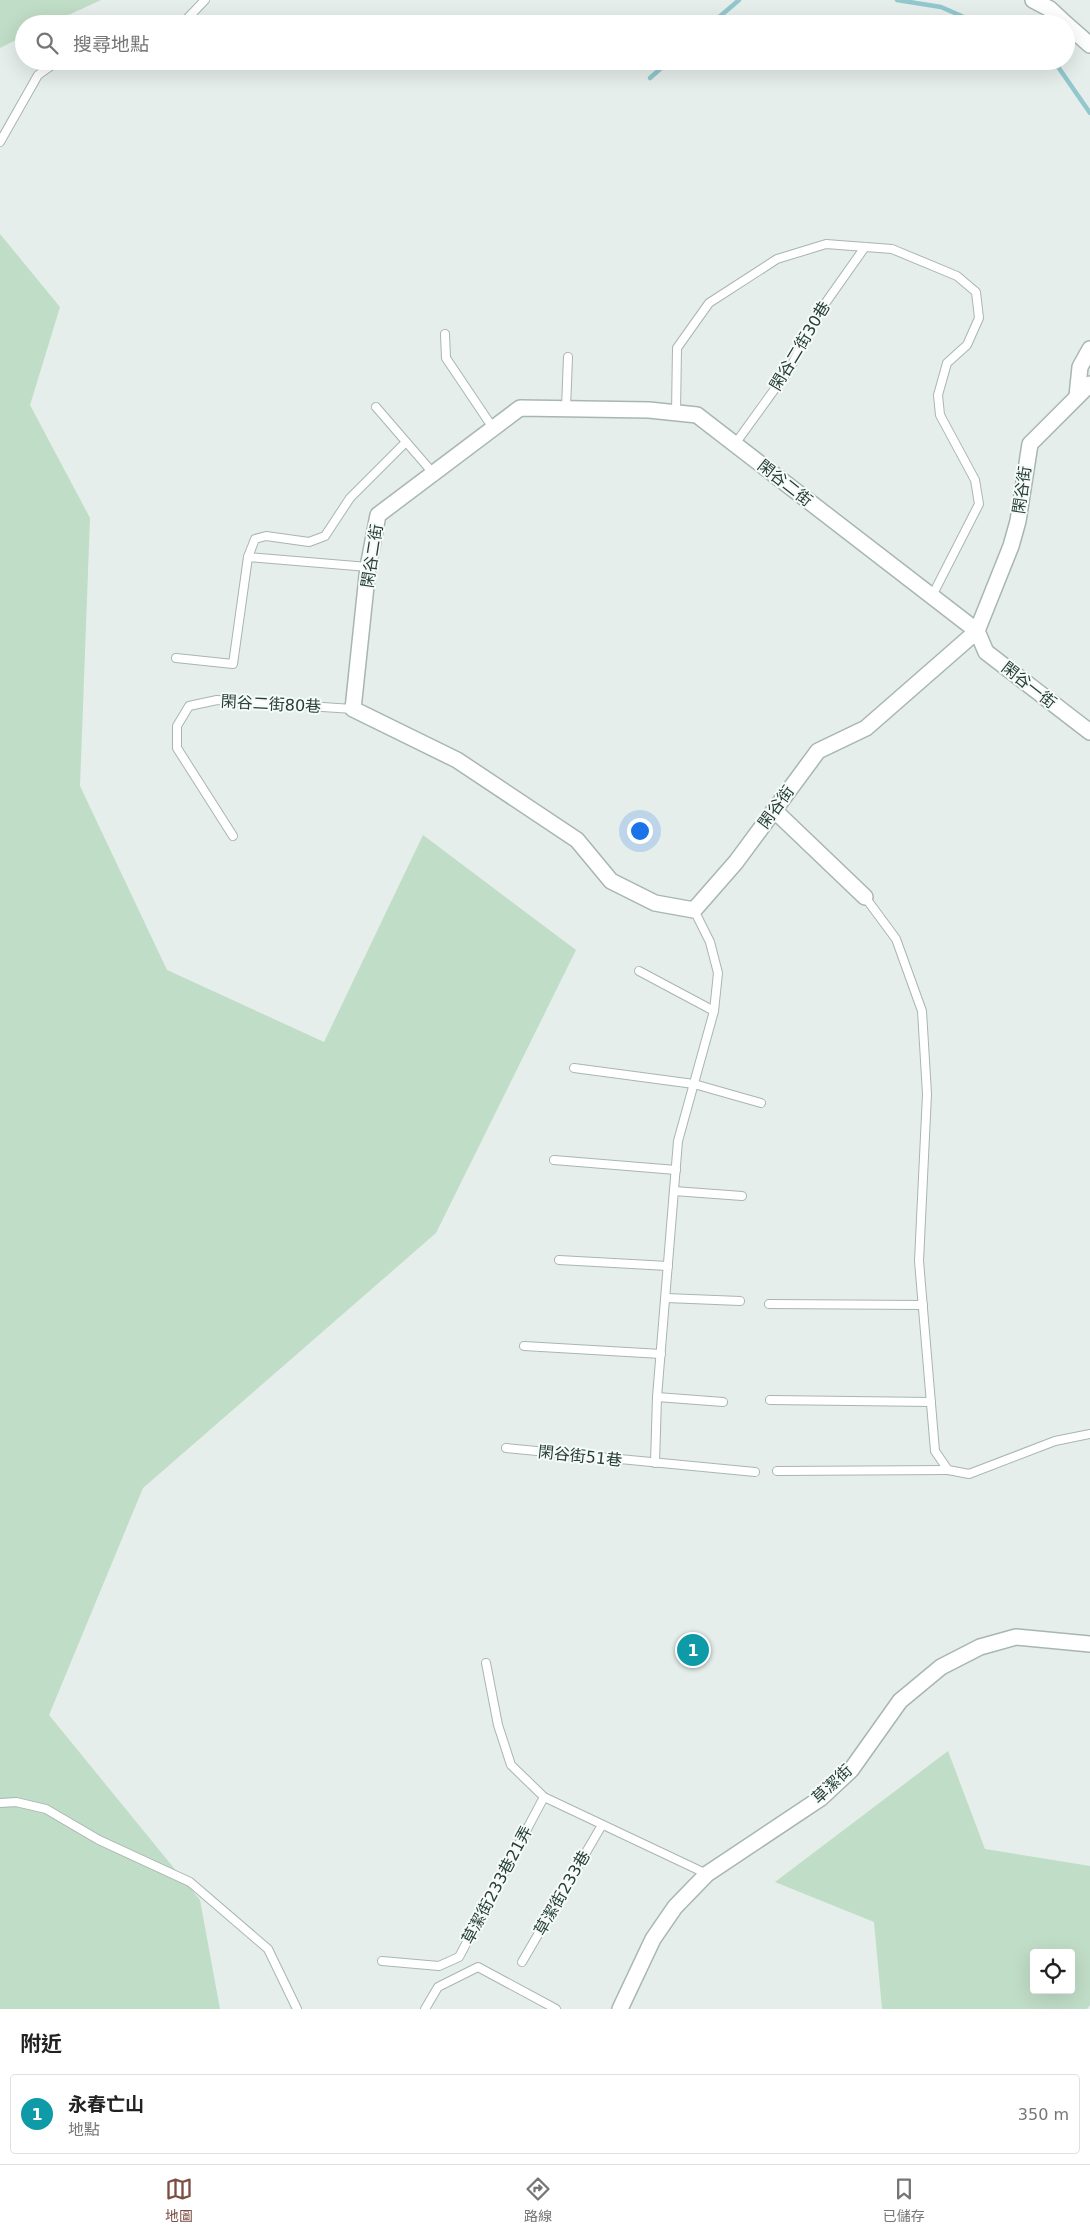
<!DOCTYPE html>
<html lang="zh-TW">
<meta charset="utf-8">
<style>
:root{--surface:#fff;--page:#f6f6f6;--text:#222;--muted:#767676;--line:#e0e0e0;--accent:#7c4e42}
body{margin:0;font-family:"DejaVu Sans","Noto Sans TC",sans-serif;background:var(--page);color:var(--text)}
.controls{position:absolute;right:15px;bottom:15px;display:grid;overflow:hidden;border-radius:5px;box-shadow:0 5px 20px #0002}
.controls button{width:45px;height:45px;display:grid;place-items:center;padding:0;border:0;border-bottom:1px solid var(--line);background:var(--surface);color:var(--text);font:25px sans-serif}
.you{position:absolute;left:639px;top:830px;width:18px;height:18px;margin:-12px;border:4px solid #fff;border-radius:50%;background:#1a73e8;box-shadow:0 0 0 8px #1a73e833}
.badge{display:grid;place-items:center;width:32px;height:32px;border-radius:50%;background:var(--accent);color:#fff;font-size:16px;font-weight:700}
.pin{position:absolute;translate:-50% -50%;border:2px solid #fff;box-shadow:0 1px 5px #0006}
.list{margin:0;padding:0;list-style:none}
h2{display:flex;justify-content:space-between;align-items:center;height:65px;margin:0;padding:0 20px;font-size:21px}
h2 small{font-size:16px;font-weight:400;color:var(--muted)}
.list li{display:grid;grid-template-columns:32px 1fr auto;gap:15px;align-items:center;box-sizing:border-box;height:80px;margin:0 10px 10px;padding:0 10px;border:1px solid var(--line);border-radius:5px}
.list b{display:block;font-size:19px;white-space:nowrap}
.list p{margin:0;font-size:16px;white-space:nowrap;color:var(--muted)}
.list em{font-size:16px;font-style:normal;color:var(--muted)}
.icon{flex:none;width:28px;height:28px;fill:none;stroke:currentColor;stroke-width:2;stroke-linecap:round;stroke-linejoin:round}
.map{position:relative;flex:none;width:1090px;height:2009px;overflow:hidden}
.search{position:absolute;background:var(--surface);box-shadow:0 5px 20px #0002;left:15px;right:15px;top:15px;height:55px;display:flex;align-items:center;gap:12px;box-sizing:border-box;padding:0 18px;border-radius:28px;color:var(--muted);font-size:19px}
.sheet{height:155px;background:var(--surface)}
nav{display:flex;justify-content:space-around;align-items:center;box-sizing:border-box;height:70px;border-top:1px solid var(--line);background:var(--surface);font-size:14px;color:var(--muted)}
nav a{display:grid;justify-items:center;gap:2px}
nav .on{color:var(--accent)}
.map>svg:first-child{display:block}
</style>
<div class="map">
<svg width="1090" height="2009" viewBox="0 0 1090 2009">
<rect width="100%" height="100%" fill="#e5eeea"/>
<g fill="#c0ddc7" fill-rule="evenodd">
<path d="M0,0H101L49,24H24V36L0,48Z"/>
<path d="M0,234L60,307L30,405L90,518L80,786L167,970L324,1042L423,835L576,950L436,1233L143,1488L49,1715L200,1900L220,2009H0Z"/>
<path d="M948,1751L985,1849L1090,1866V2005L1087,2009H882L874,1922L775,1882ZM1034,1953H1071V1990H1034Z"/>
</g>
<g fill="none" stroke-linecap="round" stroke-linejoin="round">
<g stroke="#92c7ce" stroke-width="4.5">
<path d="M897,0L941,7L980,24"/>
<path d="M711,24L739,0"/>
<path d="M1054,61L1090,113"/>
<path d="M650,78L669,61"/>
</g>
<defs>
<g id="service">
<path d="M182,24L205,0"/>
<path d="M0,142L38,75L58,61"/>
<path d="M445,334L446,358L493,428"/>
<path d="M376,407L433,473"/>
<path d="M566,408L568,357"/>
<path d="M676,413L677,348L709,303L777,259L826,244L892,249L957,276L976,292L979,318L967,345L947,363L938,395L940,415L975,480L979,504L932,596"/>
<path d="M735,444L790,368L817,315L865,247"/>
<path d="M248,557L255,539L266,536L309,542L325,536L350,498L406,442"/>
<path d="M176,658L233,664L248,557L368,567"/>
<path d="M233,836L177,748V726L189,706L217,700L353,709"/>
<path d="M865,897L896,939L922,1011L927,1094L919,1261L935,1451L948,1470L969,1474L1055,1441L1090,1434"/>
<path d="M639,971L714,1011"/>
<path d="M574,1068L694,1084L761,1103"/>
<path d="M554,1160L676,1170"/>
<path d="M674,1191L742,1196"/>
<path d="M559,1260L668,1266"/>
<path d="M666,1298L740,1301"/>
<path d="M769,1304L923,1305"/>
<path d="M524,1346L661,1354"/>
<path d="M657,1397L723,1402"/>
<path d="M770,1400L931,1402"/>
<path d="M506,1448L755,1472"/>
<path d="M655,1463L657,1397L678,1141L714,1011L718,973L710,942L694,910"/>
<path d="M777,1471L948,1470"/>
<path d="M486,1663L498,1725L511,1765L544,1797L707,1874"/>
<path d="M0,1803L16,1802L46,1809L99,1840L190,1882L268,1949L297,2009"/>
<path d="M382,1961L439,1966L459,1957L544,1797"/>
<path d="M522,1962L602,1825"/>
<path d="M425,2009L438,1987L478,1967L556,2009"/>
</g>
<g id="minor">
<path d="M1090,384L1030,444L1018,521L1011,546L977,631L866,728L818,751L736,862L694,910L655,903L611,881L577,840L457,760L353,709L368,567L378,515L520,408L649,410L697,415L977,631L986,652L1090,732"/>
<path d="M1077,396L1080,367L1090,349"/>
<path d="M774,810L865,897"/>
<path d="M620,2009L653,1939L675,1907L707,1874L821,1798L851,1770L900,1701L941,1667L980,1647L1016,1637L1090,1644"/>
</g>
<g id="tertiary">
<path d="M1033,0L1050,9L1066,24"/>
<path d="M1066,24L1090,45"/>
</g>
</defs>
<use href="#service" stroke="#a8b6b1" stroke-width="10"/>
<use href="#minor" stroke="#a8b6b1" stroke-width="18"/>
<use href="#tertiary" stroke="#a8b6b1" stroke-width="18"/>
<use href="#service" stroke="#fff" stroke-width="8"/>
<use href="#minor" stroke="#fff" stroke-width="15"/>
<use href="#tertiary" stroke="#fff" stroke-width="15"/>
</g>
<g text-anchor="middle" dominant-baseline="central" stroke-width="4" stroke-linejoin="round" paint-order="stroke">
<g font-size="16" fill="#253f37" stroke="#f6faf8">
<text transform="translate(800 346) rotate(-59)">閑谷二街30巷</text>
<text transform="translate(785 483) rotate(38)">閑谷二街</text>
<text transform="translate(1022 490) rotate(-82)">閑谷街</text>
<text transform="translate(372 556) rotate(-81)">閑谷二街</text>
<text transform="translate(1029 685) rotate(38)">閑谷一街</text>
<text transform="translate(271 704) rotate(3)">閑谷二街80巷</text>
<text transform="translate(776 807) rotate(-54)">閑谷街</text>
<text transform="translate(580 1456) rotate(6)">閑谷街51巷</text>
<text transform="translate(832 1784) rotate(-43)">草潔街</text>
<text transform="translate(497 1885) rotate(-62)">草潔街233巷21弄</text>
<text transform="translate(562 1893) rotate(-60)">草潔街233巷</text>
</g>
</g>
</svg>
<div class="controls">
<button><svg class="icon" aria-label="locate" viewBox="0 0 24 24"><circle cx="12" cy="12" r="6"/><path d="M12 2v4M12 18v4M2 12h4M18 12h4"/></svg></button>
</div>
<div class="you"></div>
<div class="pin badge" style="left:693px;top:1650px;background:#0f9aa8">1</div>
<div class="search"><svg class="icon" aria-label="search" viewBox="0 0 24 24"><circle cx="10" cy="10" r="6"/><path d="M15 15l6 6"/></svg>搜尋地點</div>
</div>
<section class="sheet">
<h2>附近<small></small></h2>
<ul class="list">
<li><span class="badge" style="background:#0f9aa8">1</span><div><b>永春亡山</b><p>地點</p></div><em>350 m</em></li>
</ul>
</section>
<nav>
<a class="on"><svg class="icon" aria-label="map" viewBox="0 0 24 24"><path d="M3 6l6-2 6 2 6-2v14l-6 2-6-2-6 2zM9 4v14M15 6v14"/></svg>地圖</a>
<a><svg class="icon" aria-label="directions" viewBox="0 0 24 24"><path d="M12 3l9 9-9 9-9-9zM9 14v-3h6M13 9l2 2-2 2"/></svg>路線</a>
<a><svg class="icon" aria-label="saved" viewBox="0 0 24 24"><path d="M7 4h10v16l-5-4-5 4z"/></svg>已儲存</a>
</nav>
